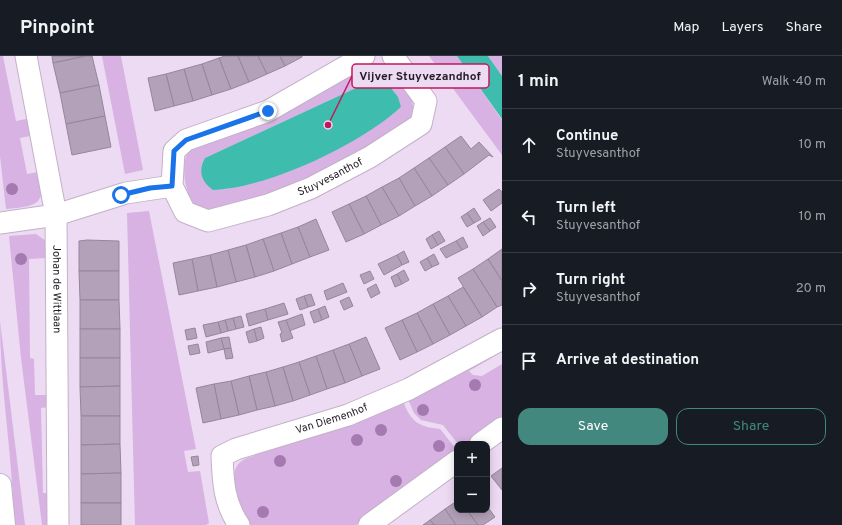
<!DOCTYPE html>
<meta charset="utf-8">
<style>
:root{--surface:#171b24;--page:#20242c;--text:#f1f3f6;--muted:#9ea1a6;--line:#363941;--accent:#42887f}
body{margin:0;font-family:Overpass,sans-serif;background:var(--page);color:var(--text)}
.controls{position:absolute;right:12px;bottom:12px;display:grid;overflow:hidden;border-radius:8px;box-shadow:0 2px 10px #0003}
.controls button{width:36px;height:36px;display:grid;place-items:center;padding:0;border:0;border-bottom:1px solid var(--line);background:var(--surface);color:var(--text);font:20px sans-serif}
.stop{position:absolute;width:12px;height:12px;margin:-9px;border:3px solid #1a73e8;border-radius:50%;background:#fff}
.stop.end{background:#1a73e8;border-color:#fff;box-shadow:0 1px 4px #0008}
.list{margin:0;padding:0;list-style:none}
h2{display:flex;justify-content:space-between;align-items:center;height:52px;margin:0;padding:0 16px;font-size:17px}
h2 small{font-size:13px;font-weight:400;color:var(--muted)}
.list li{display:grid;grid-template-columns:26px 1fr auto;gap:12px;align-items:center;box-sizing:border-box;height:72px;padding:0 16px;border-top:1px solid var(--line)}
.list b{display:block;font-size:15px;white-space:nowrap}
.list p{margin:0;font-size:13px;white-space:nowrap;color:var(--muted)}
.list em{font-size:13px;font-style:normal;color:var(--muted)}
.actions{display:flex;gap:8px;padding:12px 16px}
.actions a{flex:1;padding:9px 0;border:1px solid var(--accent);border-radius:12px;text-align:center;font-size:14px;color:var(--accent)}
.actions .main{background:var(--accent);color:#fff}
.icon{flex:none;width:22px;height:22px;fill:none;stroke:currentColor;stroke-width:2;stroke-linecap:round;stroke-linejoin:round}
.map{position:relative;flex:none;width:502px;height:469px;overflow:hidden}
header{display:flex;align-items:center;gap:24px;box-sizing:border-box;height:56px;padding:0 20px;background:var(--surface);border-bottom:1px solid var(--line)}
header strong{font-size:19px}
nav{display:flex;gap:22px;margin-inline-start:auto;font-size:14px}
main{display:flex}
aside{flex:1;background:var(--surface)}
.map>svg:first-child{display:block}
</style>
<header>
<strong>Pinpoint</strong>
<nav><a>Map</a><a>Layers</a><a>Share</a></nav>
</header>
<main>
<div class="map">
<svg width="502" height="469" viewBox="0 0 502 469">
<rect width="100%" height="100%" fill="#eddbf3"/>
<g fill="#d7b2e2" fill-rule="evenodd">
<path d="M0,0H3L16,65L31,62L35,79L20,82L27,118L43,115C44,149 39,150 6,153L0,100Z"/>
<path d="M102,0H121L143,114L125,118Z"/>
<path d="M429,0H457L502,64V99Z"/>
<path d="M488,0H502V20Z"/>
<path d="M371,10L382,11L388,14L412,44L414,56L408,68L316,120L272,138L206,155C203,153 197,152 195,149C185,138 181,112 187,98C189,94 192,91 195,88L356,15L358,18ZM383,22L401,51L393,58L362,79L227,133L213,134L209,131L205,102L371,25Z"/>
<path d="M149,155L196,393L184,395L188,416L200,415L209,467L206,469H135L127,157Z"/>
<path d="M36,178L46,185V202L29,203L30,302L34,303L35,339H47L48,351L41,352L43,437H50L49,469H42L21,302L9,180Z"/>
<path d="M0,265L25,469H14C13,401 0,333 0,265Z"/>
<path d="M502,294V296L469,315L473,319L482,320L502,308V363L468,388H458L443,369L421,364L414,357L408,343Z"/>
<path d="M403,345C411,366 419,371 440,373L457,394V397L356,469H246L230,427L234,425C233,410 240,403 254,400V397Z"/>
</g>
<g fill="#3ebcae">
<path d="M457,0H488L502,20V63Z"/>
<path d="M383,22L398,41L401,51C361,88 268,132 213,134C201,126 198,115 205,102L371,25Z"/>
</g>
<g fill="#b2a1b8" stroke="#96859b">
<path d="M52,0H86L53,7Z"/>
<path d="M86,0H92L99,29L60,37L53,7Z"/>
<path d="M225,0H238L249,26L231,33L219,2Z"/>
<path d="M238,0H258L267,18L249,26Z"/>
<path d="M258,0H280L285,10L267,18Z"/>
<path d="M280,0H302V1L285,10Z"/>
<path d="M219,2L231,33L212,39L202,8Z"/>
<path d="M202,8L212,39L193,45L184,13Z"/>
<path d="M184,13L193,45L174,50L166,18Z"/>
<path d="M166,18L174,50L155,55L148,22Z"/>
<path d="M99,29L105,60L66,68L60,37Z"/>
<path d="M105,60L111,91L72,99L66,68Z"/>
<path d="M461,80L471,93L479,86L493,101L489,99L464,118L445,91Z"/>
<path d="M445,91L464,118L448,129L429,102Z"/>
<path d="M429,102L448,129L432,140L414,112Z"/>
<path d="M414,112L432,140L415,150L399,122Z"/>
<path d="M399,122L415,150L399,160L382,131Z"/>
<path d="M382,131L399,160L381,169L366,140Z"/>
<path d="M499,133L502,136V147L491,155L483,144Z"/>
<path d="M366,140L381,169L364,178L349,148Z"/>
<path d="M349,148L364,178L346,186L332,156Z"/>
<path d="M474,152L481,163L474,167L467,157Z"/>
<path d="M467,157L474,167L467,171L461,161Z"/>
<path d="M490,162L496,171L490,175L483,166Z"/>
<path d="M316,163L329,194L310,201L298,171Z"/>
<path d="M483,166L490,175L483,180L477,170Z"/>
<path d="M298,171L310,201L292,208L281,177Z"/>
<path d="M439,175L445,185L438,189L432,179Z"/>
<path d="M281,177L292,208L274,215L263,183Z"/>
<path d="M432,179L438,189L431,193L426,183Z"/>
<path d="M463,181L468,191L462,194L456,185Z"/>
<path d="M263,183L274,215L255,221L246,189Z"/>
<path d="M87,184L119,185V215H79V185Z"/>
<path d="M456,185L462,194L446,202L440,193Z"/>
<path d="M246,189L255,221L236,226L228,194Z"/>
<path d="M502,193V225L488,203Z"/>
<path d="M228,194L236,226L217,231L210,199Z"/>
<path d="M404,195L409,206L402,209L397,199Z"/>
<path d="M434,198L439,208L432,211L427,202Z"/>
<path d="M210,199L217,231L198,235L192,203Z"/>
<path d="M397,199L402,209L384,219L378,208Z"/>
<path d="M427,202L432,211L425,215L420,206Z"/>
<path d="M192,203L198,235L179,239L173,207Z"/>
<path d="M488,203L502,225V249L497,251L473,213Z"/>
<path d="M473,213L497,251L482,261L458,222Z"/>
<path d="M404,214L409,224L402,228L397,218Z"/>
<path d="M79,215H119V244H80Z"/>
<path d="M370,215L374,223L364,228L360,219Z"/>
<path d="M397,218L402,228L395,231L391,221Z"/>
<path d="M343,227L347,236L327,244L324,235Z"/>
<path d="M376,228L380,237L371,242L367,233Z"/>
<path d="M463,231L482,261L466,270L448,240Z"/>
<path d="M311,238L315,249L308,251L304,240Z"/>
<path d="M304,240L308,251L300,254L296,243Z"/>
<path d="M448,240L466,270L450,279L433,248Z"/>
<path d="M349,241L353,250L344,254L340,245Z"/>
<path d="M80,244H119L120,273H80Z"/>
<path d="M284,247L288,258L268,264L265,253Z"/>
<path d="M433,248L450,279L433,288L417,257Z"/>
<path d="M325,250L329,261L322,264L318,253Z"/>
<path d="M265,253L268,264L249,270L246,258Z"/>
<path d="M318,253L322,264L314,267L310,256Z"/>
<path d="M417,257L433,288L417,296L402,264Z"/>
<path d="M302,258L305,269L289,275L286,264Z"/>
<path d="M241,260L244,271L236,273L233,262Z"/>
<path d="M233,262L236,273L228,275L225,264Z"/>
<path d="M225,264L228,275L221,277L218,266Z"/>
<path d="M286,264L293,282L282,286L280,278L282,277L278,266Z"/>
<path d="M402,264L417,296L400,304L385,272Z"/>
<path d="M218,266L221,277L206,281L203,269Z"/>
<path d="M261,271L264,282L257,285L254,273Z"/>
<path d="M195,272L197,282L187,284L185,274Z"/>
<rect x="80" y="273" width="40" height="29"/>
<path d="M254,273L257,285L249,287L246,276Z"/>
<path d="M229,281L231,292L224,293L221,282Z"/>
<path d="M366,281L380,313L362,320L349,288Z"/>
<path d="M221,282L224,293L208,297L206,286Z"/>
<path d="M198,288L200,297L190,299L188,290Z"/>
<path d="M349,288L362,320L345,327L333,294Z"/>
<path d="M231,292L233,302L226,303L224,293Z"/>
<path d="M333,294L345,327L327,333L316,300Z"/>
<path d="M316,300L327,333L310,339L299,306Z"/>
<path d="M80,302H120V330L80,331Z"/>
<path d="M299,306L310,339L293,345L283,311Z"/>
<path d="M283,311L293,345L275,350L266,316Z"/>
<path d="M266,316L275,350L257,354L249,320Z"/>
<path d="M249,320L257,354L239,359L231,325Z"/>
<path d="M231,325L239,359L221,363L214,328Z"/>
<path d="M214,328L221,363L203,367L196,332Z"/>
<path d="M120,330V360H81L80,331Z"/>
<path d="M81,360H120V388L81,389Z"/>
<path d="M120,388L121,417L81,418V389Z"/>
<path d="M198,400L199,409L193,410L191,401Z"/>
<path d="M502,412V434L491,420Z"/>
<path d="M121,417V447H81V418Z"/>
<path d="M457,445V454H467L478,469H456L445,453Z"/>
<rect x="81" y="447" width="40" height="22"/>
<path d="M487,450L495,461L483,469H478L467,454H487Z"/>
<path d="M445,453L456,469H434L430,464Z"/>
<path d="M430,464L434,469H423Z"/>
</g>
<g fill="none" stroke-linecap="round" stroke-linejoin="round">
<defs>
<g id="minor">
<path id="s1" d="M26,0L56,159L58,469"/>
<path id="s2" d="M364,0L268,55L186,84L174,95L172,130L185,156L208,165L268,149L311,132L370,101L421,68L426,45L393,0"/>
<path d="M0,167L56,159L126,137L172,130"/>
<path d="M480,388L502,372"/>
<path id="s3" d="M239,469C224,447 223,426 222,400L236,393L348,359L409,333L502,283"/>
<path d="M369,469L457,405"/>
</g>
<path id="tertiary" d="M0,429L4,469"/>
</defs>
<use href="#minor" stroke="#c2b1c8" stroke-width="23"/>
<use href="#tertiary" stroke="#c2b1c8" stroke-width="24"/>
<use href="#minor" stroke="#fff" stroke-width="21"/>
<use href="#tertiary" stroke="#fff" stroke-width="22"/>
</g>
<g fill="#a47ab1">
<circle cx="12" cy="133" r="6"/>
<circle cx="21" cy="203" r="6"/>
<circle cx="475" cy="329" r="6"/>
<circle cx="423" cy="354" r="6"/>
<circle cx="381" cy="374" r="6"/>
<circle cx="357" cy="384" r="6"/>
<circle cx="439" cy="390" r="6"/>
<circle cx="280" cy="405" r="6"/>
<circle cx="396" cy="425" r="6"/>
<circle cx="263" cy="456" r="6"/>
</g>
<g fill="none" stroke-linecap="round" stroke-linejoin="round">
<path stroke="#1a73e8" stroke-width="5" d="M121,139L150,132L172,130L174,95L186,84L268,55"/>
</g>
<g text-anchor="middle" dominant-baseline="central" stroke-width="3" stroke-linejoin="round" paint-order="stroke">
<g font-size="11" fill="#241d26" stroke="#eddbf3">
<text stroke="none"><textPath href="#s2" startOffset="433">Stuyvesanthof</textPath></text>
<text stroke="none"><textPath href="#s1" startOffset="236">Johan de Wittlaan</textPath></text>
<text stroke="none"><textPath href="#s3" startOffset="188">Van Diemenhof</textPath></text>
</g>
</g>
<path fill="none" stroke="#c2185b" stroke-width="1.5" d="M328 69L352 20"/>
<circle fill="#c2185b" stroke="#eddbf3" stroke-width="1.5" cx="328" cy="69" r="4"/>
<rect fill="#eddbf3" stroke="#c2185b" stroke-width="1.5" x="352" y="8" width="137" height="24" rx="4"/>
<g font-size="12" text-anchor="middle" font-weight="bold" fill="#241d26">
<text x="420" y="24">Vijver Stuyvezandhof</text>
</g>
</svg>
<div class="controls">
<button>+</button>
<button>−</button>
</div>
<div class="stop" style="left:121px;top:139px"></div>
<div class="stop end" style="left:268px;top:55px"></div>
</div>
<aside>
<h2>1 min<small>Walk · 40 m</small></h2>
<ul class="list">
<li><svg class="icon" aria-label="ahead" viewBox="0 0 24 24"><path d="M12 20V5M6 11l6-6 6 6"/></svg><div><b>Continue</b><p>Stuyvesanthof</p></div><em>10 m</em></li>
<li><svg class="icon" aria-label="left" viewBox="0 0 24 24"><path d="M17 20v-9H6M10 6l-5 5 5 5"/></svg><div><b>Turn left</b><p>Stuyvesanthof</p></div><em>10 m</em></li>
<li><svg class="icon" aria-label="right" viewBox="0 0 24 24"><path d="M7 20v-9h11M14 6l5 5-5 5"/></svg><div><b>Turn right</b><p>Stuyvesanthof</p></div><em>20 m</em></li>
<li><svg class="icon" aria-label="arrive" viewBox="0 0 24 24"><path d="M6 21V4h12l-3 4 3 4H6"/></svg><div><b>Arrive at destination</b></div></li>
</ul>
<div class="actions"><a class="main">Save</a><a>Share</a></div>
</aside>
</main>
